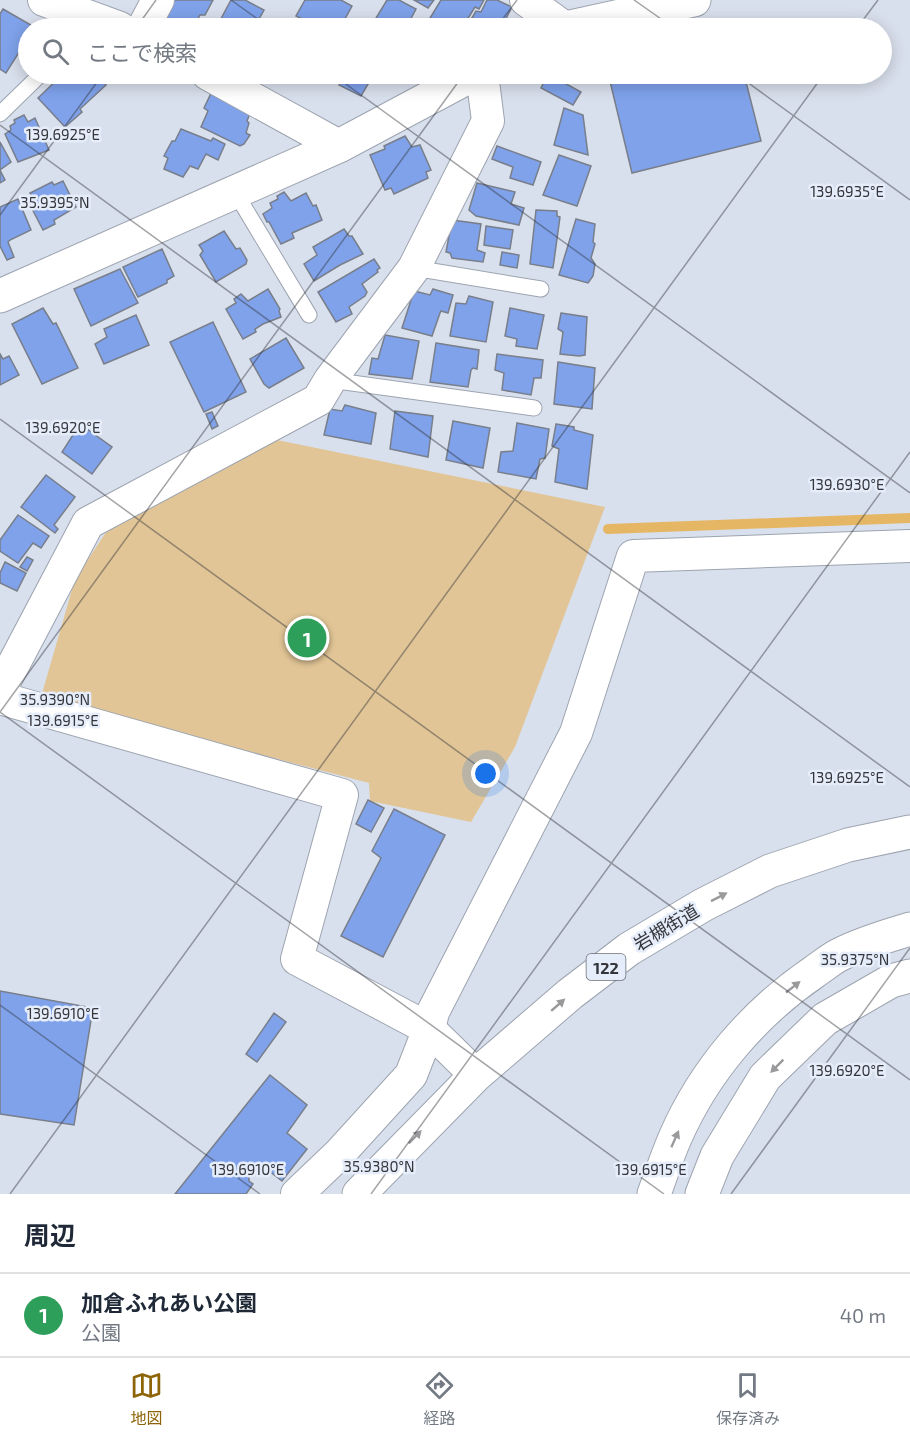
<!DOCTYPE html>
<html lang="ja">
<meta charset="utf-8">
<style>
:root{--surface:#fff;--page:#f6f6f7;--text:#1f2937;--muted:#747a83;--line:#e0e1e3;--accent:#8d6508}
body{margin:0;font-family:"Exo 2","Noto Sans JP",sans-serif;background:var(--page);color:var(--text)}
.you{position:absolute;left:486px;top:774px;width:21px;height:21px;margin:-15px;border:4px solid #fff;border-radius:50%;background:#1a73e8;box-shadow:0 0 0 9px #1a73e833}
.badge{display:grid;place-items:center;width:39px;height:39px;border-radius:50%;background:var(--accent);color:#fff;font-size:20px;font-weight:700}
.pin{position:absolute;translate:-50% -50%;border:3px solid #fff;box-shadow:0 2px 6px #0006}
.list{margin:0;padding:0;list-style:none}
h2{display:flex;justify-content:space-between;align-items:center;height:78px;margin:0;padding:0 24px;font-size:26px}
h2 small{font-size:20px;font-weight:400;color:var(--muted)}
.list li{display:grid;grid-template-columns:39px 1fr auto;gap:18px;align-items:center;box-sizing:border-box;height:84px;padding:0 24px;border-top:2px solid var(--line)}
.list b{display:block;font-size:22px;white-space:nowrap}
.list p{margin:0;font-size:20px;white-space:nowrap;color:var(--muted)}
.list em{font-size:20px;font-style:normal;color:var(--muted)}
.icon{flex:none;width:33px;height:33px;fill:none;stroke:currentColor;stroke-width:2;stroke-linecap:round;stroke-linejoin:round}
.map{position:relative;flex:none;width:910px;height:1194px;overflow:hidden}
.search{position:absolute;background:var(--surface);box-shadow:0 3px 15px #0003;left:18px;right:18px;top:18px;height:66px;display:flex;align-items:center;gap:15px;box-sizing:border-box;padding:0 21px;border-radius:33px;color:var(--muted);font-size:22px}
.sheet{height:162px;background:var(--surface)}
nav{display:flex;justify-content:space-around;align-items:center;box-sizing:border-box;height:84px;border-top:2px solid var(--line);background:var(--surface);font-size:16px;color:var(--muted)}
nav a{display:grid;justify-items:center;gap:3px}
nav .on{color:var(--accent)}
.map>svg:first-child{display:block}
</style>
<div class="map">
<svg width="910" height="1194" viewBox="0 0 910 1194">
<rect width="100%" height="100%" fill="#d9e0ed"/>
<path fill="#e1c596" d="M277,440L605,507L515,747L471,822L370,801L369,783L41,697L75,579L116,517L196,473Z"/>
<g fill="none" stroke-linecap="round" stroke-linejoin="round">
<path stroke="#e5b765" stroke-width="10" d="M608,529L910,518"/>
</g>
<g fill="#7fa2eb" stroke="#787e8a" stroke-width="1.5">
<path d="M170,0H213L205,15H200L193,28H183L165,19Z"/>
<path d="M231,0H245L264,10L254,28H216Z"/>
<path d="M305,0H341L352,6L340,28H319L296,16Z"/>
<path d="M387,0H399L416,9L408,24L409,28H370Z"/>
<path d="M414,0H434L428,8Z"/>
<path d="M441,0H484L479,9L475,7L462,28H424Z"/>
<path d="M487,0H497L512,7L501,28H466L476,11L481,12Z"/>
<path d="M3,9L36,28H28V38L6,73L0,69V14Z"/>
<path d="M63,74H97L106,85L80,109L82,112L65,127L38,98Z"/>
<path d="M345,74H374L361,96L339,85Z"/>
<path d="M553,74H562L559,80L581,92L573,105L541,88L547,76H552Z"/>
<path d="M625,74H744L761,141L632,173L609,77Z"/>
<path d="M214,87L253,105L247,121L249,123L246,133L250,135L244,144L240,146L201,127L208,111L204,108Z"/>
<path d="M564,108L583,115L588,155L554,145Z"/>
<path d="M24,115L28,122L35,118L49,150L18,162L5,134L11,130L10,126L15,123L14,120Z"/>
<path d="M181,129L211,141L213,138L225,144L218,160L206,154L198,169L190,166L183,177L164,169L168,158L164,156L172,141H175Z"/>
<path d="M405,136L412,147L420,145L431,170L426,172L428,178L394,194L391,188L385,190L370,155L385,149L384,146Z"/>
<path d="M0,142L11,162L0,170L5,180L0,183Z"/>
<path d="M497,146L541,162L533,185L510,178L513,167L492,159Z"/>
<path d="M559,155L591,166L577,206L543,195Z"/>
<path d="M63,181L76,207L54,220L55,224L43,230L29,203L33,199L30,193L52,182L54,185Z"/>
<path d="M477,183L515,192L511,204L524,208L519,225L476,216L469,210Z"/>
<path d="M284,192L291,201L306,193L313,206L316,205L322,220L292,233L294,238L281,244L269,222H267L263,214L272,208L270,203L278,199L277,196Z"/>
<path d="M18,199L31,230L10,240L8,242L14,257L7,260L0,246V207Z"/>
<path d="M536,210L557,211V216L560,217L553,268L530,264Z"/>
<path d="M576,219L595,224L593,242L595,244L591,258L595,264L593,276L588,283L559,275Z"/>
<path d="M452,220L481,224L477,250L485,253L483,262L452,258L450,253L446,252Z"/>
<path d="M486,226L513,230L510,249L484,245Z"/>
<path d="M344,229L349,236H352L363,254L340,265L314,281L304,264L317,255L313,247Z"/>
<path d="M224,231L236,249L240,248L247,260L246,264L216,282L200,255L203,251L199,245Z"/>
<path d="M162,249L174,276L167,280V283L138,297L123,267Z"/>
<path d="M502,252L519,255L517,268L500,265Z"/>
<path d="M374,259L380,268L377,270L378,272L362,284L367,292L365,296L349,307L352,314L336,322L318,292Z"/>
<path d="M120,269L138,303L91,326L74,289Z"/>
<path d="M268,289L280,309L279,311L281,317L263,324L255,329L256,332L243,339L226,309L236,303L234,299L241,294L248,301Z"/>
<path d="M433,289L453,295L448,313L441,311L440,313L432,336L402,328L414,291L430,295Z"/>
<path d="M469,296L493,302L486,342L450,336L456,303L466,304Z"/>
<path d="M43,308L53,324L56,323L78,368L42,384L12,324Z"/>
<path d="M510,308L544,315L537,349L516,346L517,339L505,336Z"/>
<path d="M561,313L587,317L585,355L579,356L560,354L563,332L558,329Z"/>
<path d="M136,315L149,345L104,364L95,344L107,337L104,329Z"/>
<path d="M213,322L246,392L204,412L170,342Z"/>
<path d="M385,335L419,341L412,379L369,374L372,358L378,359Z"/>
<path d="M286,338L304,368L269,388L264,384L250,359Z"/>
<path d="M436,343L479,350L477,369L473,368L471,370L468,387L430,382Z"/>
<path d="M0,354L3,359L9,356L19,375L0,385Z"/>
<path d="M497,354L543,360L541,378H534L531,395L502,390L504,373L495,370Z"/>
<path d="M558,362L595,368L592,409L554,404Z"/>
<path d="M345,405L376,413L371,444L324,435L330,409L342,411Z"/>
<path d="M395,411L433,416L428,457L390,449Z"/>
<path d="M212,412L218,426L212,429L206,414Z"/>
<path d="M453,421L490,428L483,468L446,460Z"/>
<path d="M517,423L549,429L545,458L540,459L536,479L498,472L501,452L513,451Z"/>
<path d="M80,424L112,447L92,474L62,452Z"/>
<path d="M556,424L574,427V430L593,435L587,489L555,482L559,449L552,446Z"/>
<path d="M46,475L75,497L54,525L58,529L55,533L21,507Z"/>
<path d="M18,515L49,536L41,548L33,543L18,563L0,551V540Z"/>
<path d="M27,557L33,560L27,571L20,567Z"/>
<path d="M5,562L26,573L17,591L0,583V573Z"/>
<path d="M368,800L384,808L371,832L356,824Z"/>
<path d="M394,809L445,835L383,957L341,936L381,858L372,851Z"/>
<path d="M0,991L93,1008L74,1125L0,1114Z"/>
<path d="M274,1013L286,1022L257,1062L246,1054Z"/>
<path d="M270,1075L307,1105L287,1133L307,1149L282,1181L260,1164L249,1177V1181L253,1184L246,1194H175Z"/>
</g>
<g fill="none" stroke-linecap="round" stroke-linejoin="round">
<defs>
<g id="lane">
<path d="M0,114L41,74"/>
<path d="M235,192L309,315"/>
<path d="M414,268L541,289"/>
<path d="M330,380L534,408"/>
</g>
<g id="street">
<path d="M44,0L120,28"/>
<path d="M526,0L565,28"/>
<path d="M143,28L158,0"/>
<path d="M208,74L339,146"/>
<path d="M0,690L88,523L318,400L330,380L414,268L488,121L482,74"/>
<path d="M0,698L342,795L297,959L429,1029L476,1075"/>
<path d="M297,1194L340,1153L411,1075L429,1029L433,1012L576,733L633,556L910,546"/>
</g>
<g id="secondary">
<path d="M565,28L694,0"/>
<path d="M0,296L339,146L474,74"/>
</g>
<g id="highway">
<path d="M359,1194L476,1075L570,994L629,949L703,905L770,871L848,845L910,832"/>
<path d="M654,1194C661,1175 667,1156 675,1138C704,1071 754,1013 814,972C823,966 832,958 841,954C862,943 887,936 910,929"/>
<path d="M702,1194L717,1156L765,1077L825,1019L891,981L910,976"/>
</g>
</defs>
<use href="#lane" stroke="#9da4b0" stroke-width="17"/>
<use href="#street" stroke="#9da4b0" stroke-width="34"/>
<use href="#secondary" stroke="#9da4b0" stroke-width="35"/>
<use href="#highway" stroke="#9da4b0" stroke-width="35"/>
<use href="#lane" stroke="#fff" stroke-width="15"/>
<use href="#street" stroke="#fff" stroke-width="32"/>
<use href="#secondary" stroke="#fff" stroke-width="33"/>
<use href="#highway" stroke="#fff" stroke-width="33"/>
</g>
<defs><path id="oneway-solid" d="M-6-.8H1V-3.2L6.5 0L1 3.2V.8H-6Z" transform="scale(1.5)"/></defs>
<g fill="#9a9a9d">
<use href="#oneway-solid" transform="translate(719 897) rotate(-27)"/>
<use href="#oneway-solid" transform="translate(793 987) rotate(-38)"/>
<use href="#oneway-solid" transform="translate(558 1005) rotate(-41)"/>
<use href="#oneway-solid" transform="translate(777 1066) rotate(135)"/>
<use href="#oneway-solid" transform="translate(415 1137) rotate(-46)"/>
<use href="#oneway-solid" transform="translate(675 1139) rotate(-66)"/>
</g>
<path fill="none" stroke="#34363b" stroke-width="1.5" stroke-opacity="0.45" d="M231,0L270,28M634,0L674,28M136,28L156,0M496,28L517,0M857,28L878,0M332,74L910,493M736,74L910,200M0,125L910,787M0,215L103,74M0,419L910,1080M0,712L664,1194M0,712L464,74M0,1005L260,1194M10,1194L824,74M371,1194L910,452M731,1194L910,948"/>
<g text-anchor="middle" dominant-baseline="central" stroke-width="5" stroke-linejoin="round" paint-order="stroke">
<rect fill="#e6edfa" stroke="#696d74" stroke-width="1.5" x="586.5" y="954" width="39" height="26" rx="4.5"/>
<g font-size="16" font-weight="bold" fill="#34363b">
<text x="606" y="967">122</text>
</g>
<g font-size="18" fill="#34363b" stroke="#e6edfa">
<text transform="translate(666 927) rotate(-31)">岩槻街道</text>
</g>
</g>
<g font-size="15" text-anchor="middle" fill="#34363b" stroke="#e6edfa" stroke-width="5" stroke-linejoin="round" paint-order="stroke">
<text x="63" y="140">139.6925°E</text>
<text x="847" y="197">139.6935°E</text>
<text x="55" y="208">35.9395°N</text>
<text x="63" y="433">139.6920°E</text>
<text x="847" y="490">139.6930°E</text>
<text x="55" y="705">35.9390°N</text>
<text x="63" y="726">139.6915°E</text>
<text x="847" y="783">139.6925°E</text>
<text x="855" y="965">35.9375°N</text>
<text x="63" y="1019">139.6910°E</text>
<text x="847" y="1076">139.6920°E</text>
<text x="379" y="1172">35.9380°N</text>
<text x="248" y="1175">139.6910°E</text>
<text x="651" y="1175">139.6915°E</text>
</g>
</svg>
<div class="you"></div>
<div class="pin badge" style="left:307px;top:638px;background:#2e9e5b">1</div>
<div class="search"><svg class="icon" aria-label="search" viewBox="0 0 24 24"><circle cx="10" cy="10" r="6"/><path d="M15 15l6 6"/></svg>ここで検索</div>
</div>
<section class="sheet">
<h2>周辺<small></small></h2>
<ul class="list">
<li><span class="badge" style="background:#2e9e5b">1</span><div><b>加倉ふれあい公園</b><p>公園</p></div><em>40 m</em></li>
</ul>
</section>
<nav>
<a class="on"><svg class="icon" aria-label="map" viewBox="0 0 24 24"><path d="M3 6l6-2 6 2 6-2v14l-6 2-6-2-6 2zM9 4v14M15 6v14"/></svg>地図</a>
<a><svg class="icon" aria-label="directions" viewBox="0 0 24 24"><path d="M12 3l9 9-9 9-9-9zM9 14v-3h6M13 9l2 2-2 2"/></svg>経路</a>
<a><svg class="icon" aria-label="saved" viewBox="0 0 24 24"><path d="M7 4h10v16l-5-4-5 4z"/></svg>保存済み</a>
</nav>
